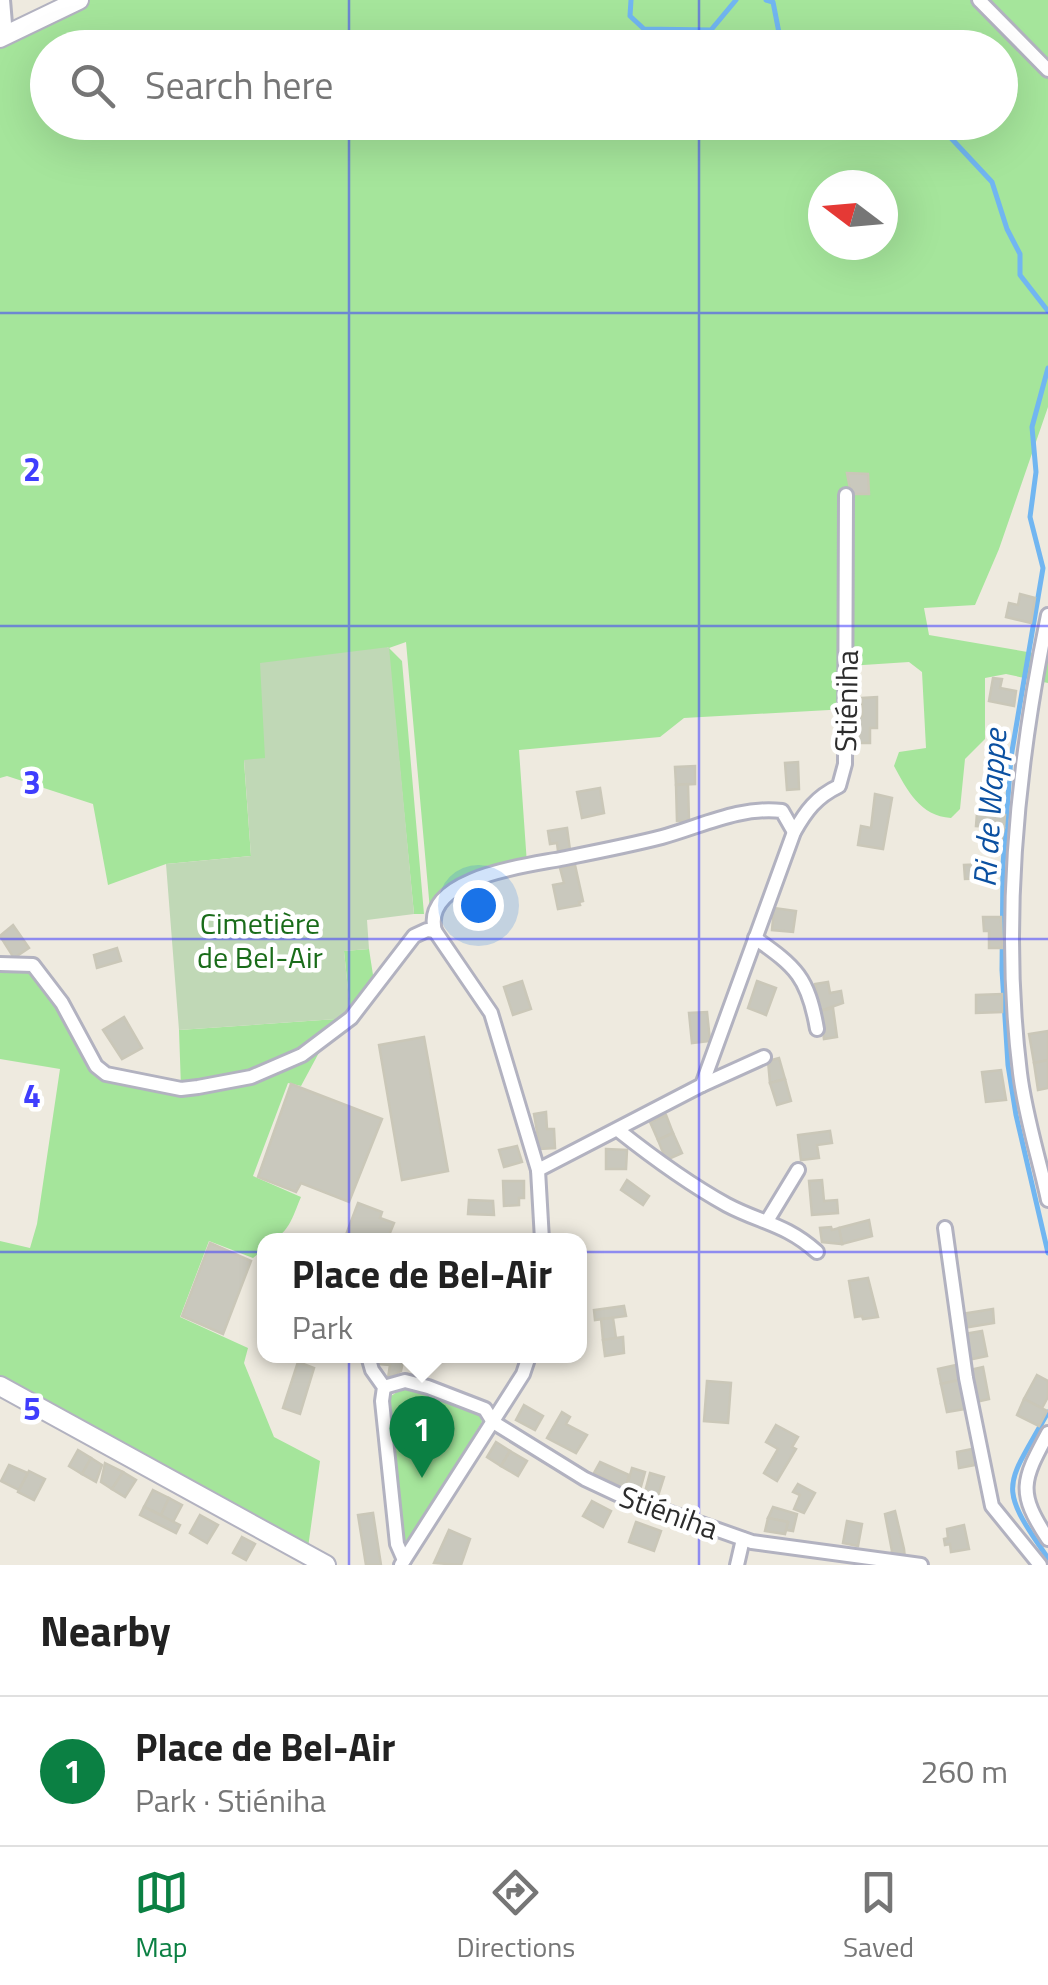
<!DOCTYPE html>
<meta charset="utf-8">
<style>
:root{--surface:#fff;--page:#f2f2f2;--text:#222;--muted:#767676;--line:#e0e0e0;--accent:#0b8043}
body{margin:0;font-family:"Titillium Web",sans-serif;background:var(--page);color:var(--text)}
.compass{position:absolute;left:808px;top:170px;width:90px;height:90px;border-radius:50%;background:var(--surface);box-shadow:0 10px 40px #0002;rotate:286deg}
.you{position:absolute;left:478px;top:905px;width:35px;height:35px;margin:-25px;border:8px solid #fff;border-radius:50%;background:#1a73e8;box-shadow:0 0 0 15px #1a73e833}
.badge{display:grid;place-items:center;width:65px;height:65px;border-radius:50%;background:var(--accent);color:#fff;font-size:32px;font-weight:700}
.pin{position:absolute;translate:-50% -82px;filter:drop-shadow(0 2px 5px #0008)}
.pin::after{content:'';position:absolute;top:52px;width:35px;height:30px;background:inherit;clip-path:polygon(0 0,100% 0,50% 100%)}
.popup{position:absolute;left:257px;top:1233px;width:330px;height:130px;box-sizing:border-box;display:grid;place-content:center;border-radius:20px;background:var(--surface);filter:drop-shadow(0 2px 8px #0005);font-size:32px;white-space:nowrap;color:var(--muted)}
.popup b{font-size:38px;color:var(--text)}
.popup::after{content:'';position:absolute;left:50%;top:100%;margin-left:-20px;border:20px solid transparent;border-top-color:var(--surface)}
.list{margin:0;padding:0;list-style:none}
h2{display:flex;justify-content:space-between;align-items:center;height:130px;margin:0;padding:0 40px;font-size:42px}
h2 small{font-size:32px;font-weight:400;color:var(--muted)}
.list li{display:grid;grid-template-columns:65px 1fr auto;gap:30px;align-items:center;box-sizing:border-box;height:150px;padding:0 40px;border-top:2px solid var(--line)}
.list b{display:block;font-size:38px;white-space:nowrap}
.list p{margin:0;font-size:32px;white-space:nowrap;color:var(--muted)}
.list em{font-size:32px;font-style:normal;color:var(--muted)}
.icon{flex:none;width:55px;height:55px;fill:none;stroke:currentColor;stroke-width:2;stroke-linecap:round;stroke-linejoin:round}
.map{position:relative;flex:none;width:1048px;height:1565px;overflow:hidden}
.search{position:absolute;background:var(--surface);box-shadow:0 10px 40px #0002;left:30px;right:30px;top:30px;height:110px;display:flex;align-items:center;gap:25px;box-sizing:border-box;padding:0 35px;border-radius:55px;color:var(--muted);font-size:38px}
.sheet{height:280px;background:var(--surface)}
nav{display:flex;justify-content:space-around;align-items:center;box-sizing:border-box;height:140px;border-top:2px solid var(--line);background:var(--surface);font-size:28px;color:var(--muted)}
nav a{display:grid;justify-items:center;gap:5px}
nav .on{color:var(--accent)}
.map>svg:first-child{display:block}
</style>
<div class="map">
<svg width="1048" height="1565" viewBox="0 0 1048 1565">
<rect width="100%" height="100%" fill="#eeeadf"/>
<g fill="#a5e59b" fill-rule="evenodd">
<path d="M68,0H1048V407L999,549L975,605L924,608L929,635L1039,654L1048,615V683L1006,674L985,678V739L965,759L960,809L951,818C920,816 907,790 894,766L899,752L926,748L922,672L909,662L848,666L847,709L684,718L660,737L519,750L527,864L500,869L430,910L406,642L389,648L402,661L424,914H414L388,647L265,759L244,761L251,856L166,864L108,885L93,804L7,776L0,778V38ZM48,48H1000V122H48ZM823,185H883V245H823Z"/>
<path d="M369,949L375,988L351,1018L329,1034L301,1086L288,1083L253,1176L301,1197C293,1215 288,1240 264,1240V1249L253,1258L209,1241L180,1317L248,1348L244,1363L274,1437L320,1461L307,1555L0,1386V1241L30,1248L37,1224L60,1069L0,1059V964L33,965L62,1003L96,1066L106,1074L181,1088L179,1030L351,1018L344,951Z"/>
<path d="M403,1388H420L480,1413L482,1422L415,1532L403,1544L387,1406L388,1398Z"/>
</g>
<path fill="#c0d8b6" d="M389,647L414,914L367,920L369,949L344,951L351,1018L179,1030L166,864L251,856L244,760L265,758L260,663Z"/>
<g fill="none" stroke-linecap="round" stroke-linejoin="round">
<g stroke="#71b6f1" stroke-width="5">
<path d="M631,0L630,16L644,29L711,30L736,0"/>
<path d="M766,0L773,2L782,48"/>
<path d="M936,122L992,182L1007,229L1020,254V275L1048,311"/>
<path d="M1048,368L1032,427L1036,472L1030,517L1043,568L1011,757L1003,865L1002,970L1008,1065L1016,1115L1048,1253"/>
<path d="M1048,1412C1007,1487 995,1483 1048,1558"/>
</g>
</g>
<g fill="#c9c8bd" stroke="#cac7b8" stroke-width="2.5">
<path d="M847,473L868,474L869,494H851Z"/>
<path d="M1020,594L1035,598L1031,623L1006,617L1009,603L1018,605Z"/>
<path d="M993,678L1002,679L1000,688L1016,691L1014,706L989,701Z"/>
<path d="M877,697V728H870V743H852V716H862V698Z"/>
<path d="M798,762L799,789L787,790L785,763Z"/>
<path d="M695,766V784L676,785L675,767Z"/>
<path d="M688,784L689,821H677L676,785Z"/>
<path d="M600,788L604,813L582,818L577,792Z"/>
<path d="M875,794L892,798L883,849L858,845L861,826L871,828Z"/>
<path d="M982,798L1002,799L1001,815L981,814Z"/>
<path d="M977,813L1005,815L1004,828L976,826Z"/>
<path d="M981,826L1004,828L1000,848L990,847L991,838L980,837Z"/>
<path d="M567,828L570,850L558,851L557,843L550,844L548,831Z"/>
<path d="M987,864L988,878L965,879L964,865Z"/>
<path d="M575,865L583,901L579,902L580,905L558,909L553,885L564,883L560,868Z"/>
<path d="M774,908L796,911L793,932L772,930Z"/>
<path d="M983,917H1001L1002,948H989V931H984Z"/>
<path d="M13,925L29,948L14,958L0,936Z"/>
<path d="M117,948L121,961L97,968L94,955Z"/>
<path d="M522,981L531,1009L513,1015L504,987Z"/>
<path d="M757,981L776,988L766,1015L748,1008Z"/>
<path d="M828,982L830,993L841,991L843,1003L820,1011L815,984Z"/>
<path d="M1002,994V1012L976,1013V995Z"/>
<path d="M833,1008L837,1037L824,1039L820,1011Z"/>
<path d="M707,1012L710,1041L692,1043L689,1013Z"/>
<path d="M124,1017L142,1048L122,1059L103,1030Z"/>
<path d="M1048,1031V1060L1034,1063L1029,1034Z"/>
<path d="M424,1037L448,1171L402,1180L379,1045Z"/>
<path d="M779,1058L785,1079L770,1083L768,1061Z"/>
<path d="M1048,1060V1088L1038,1090L1034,1063Z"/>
<path d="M1001,1070L1006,1100L986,1102L982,1072Z"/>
<path d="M785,1079L791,1101L777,1105L770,1083Z"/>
<path d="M291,1084L382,1119L349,1202L301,1183L296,1192L258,1177Z"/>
<path d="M546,1112L547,1129H554L555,1148L540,1149L534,1114Z"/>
<path d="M666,1115L673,1133L658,1140L650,1122Z"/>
<path d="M830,1131L832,1143L817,1145L819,1158L801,1160L798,1135Z"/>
<path d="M673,1133L682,1153L666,1160L658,1140Z"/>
<path d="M517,1146L522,1162L504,1167L499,1150Z"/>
<path d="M606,1149L627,1150L626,1169H606Z"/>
<path d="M627,1180L649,1196L643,1205L621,1190Z"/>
<path d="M822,1180L824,1201L837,1200L838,1213L812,1215L809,1181Z"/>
<path d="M503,1181H524V1198H519V1205L504,1206Z"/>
<path d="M469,1200L493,1201L494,1215L468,1214Z"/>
<path d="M358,1203L382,1212L380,1218L394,1223L387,1240L367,1237L365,1240H344Z"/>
<path d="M869,1220L872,1236L842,1244L839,1228Z"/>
<path d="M831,1227L832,1230L839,1228L842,1244L822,1242L820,1228Z"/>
<path d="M210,1243L251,1261L223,1334L182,1316Z"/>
<path d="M868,1278L878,1317L863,1319L862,1316L855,1317L849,1281Z"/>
<path d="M624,1306L626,1316L595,1320L594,1310Z"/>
<path d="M993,1309L994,1323L963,1328L961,1314Z"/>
<path d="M613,1318L616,1338L603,1340L601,1319Z"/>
<path d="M982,1331L987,1356L968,1360L964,1334Z"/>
<path d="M623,1337L624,1353L605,1356L603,1340Z"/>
<path d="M380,1356H396V1360L403,1361L401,1371L388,1378L390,1365L379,1364Z"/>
<path d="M298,1362L314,1368L300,1414L283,1408Z"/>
<path d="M956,1365L959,1380L941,1384L938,1369Z"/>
<path d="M983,1367L989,1399L976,1402L970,1370Z"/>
<path d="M1037,1375L1048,1381V1397L1042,1408L1024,1399Z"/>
<path d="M959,1380L965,1409L947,1412L941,1384Z"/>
<path d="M707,1381L731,1383L728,1423L704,1421Z"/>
<path d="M1024,1399L1047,1411L1039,1426L1017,1415Z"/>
<path d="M524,1405L543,1416L535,1430L516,1420Z"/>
<path d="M562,1412L570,1417L566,1424L587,1435L576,1453L547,1438Z"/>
<path d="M776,1425L798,1437L792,1447L796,1449L777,1481L764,1473L778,1449L766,1442Z"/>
<path d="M496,1442L510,1451L501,1466L487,1457Z"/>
<path d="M972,1449L975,1465L959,1468L957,1452Z"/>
<path d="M78,1450L91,1458L82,1474L69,1466Z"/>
<path d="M510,1451L527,1461L518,1476L501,1466Z"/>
<path d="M91,1458L102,1465L96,1482L82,1474Z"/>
<path d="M600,1462L629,1475L625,1489L594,1473Z"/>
<path d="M105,1463L123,1472L112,1489L101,1482Z"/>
<path d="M9,1465L28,1473L19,1490L1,1481Z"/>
<path d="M632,1468L645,1472L640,1490L627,1486Z"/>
<path d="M29,1471L45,1479L34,1500L18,1492Z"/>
<path d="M123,1472L136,1480L125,1497L112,1489Z"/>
<path d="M650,1473L664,1477L658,1496L645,1492Z"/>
<path d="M798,1484L815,1493L804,1513L794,1509L800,1495L793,1492Z"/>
<path d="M153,1490L169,1498L161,1515L144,1507Z"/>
<path d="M169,1498L182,1505L173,1522L161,1515Z"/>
<path d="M592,1501L611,1511L603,1527L583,1516Z"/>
<path d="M144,1507L180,1525L176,1533L140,1515Z"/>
<path d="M773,1507L797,1514L793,1531L786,1530L788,1522L768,1518Z"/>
<path d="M895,1511L904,1549L905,1559L890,1556L892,1551L885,1514Z"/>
<path d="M373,1513L381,1565H366L358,1515Z"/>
<path d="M200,1515L218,1525L207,1543L190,1533Z"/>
<path d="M768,1518L788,1522L785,1534L765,1531Z"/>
<path d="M847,1521L862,1524L858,1546L843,1543Z"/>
<path d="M636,1522L661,1531L654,1551L629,1542Z"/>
<path d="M964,1525L969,1549L951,1552L950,1544L945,1545L944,1539L948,1538L947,1529Z"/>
<path d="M449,1530L470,1539L461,1565L434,1563Z"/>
<path d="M242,1537L255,1544L246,1560L233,1553Z"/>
</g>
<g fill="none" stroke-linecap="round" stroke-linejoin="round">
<defs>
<g id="street">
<path d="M3,0L6,36"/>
<path d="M979,0L1048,70"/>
<path d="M1048,615C1017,765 1001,920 1020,1073C1025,1115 1039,1158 1048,1200"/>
<path d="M435,931L491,1013L538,1170L702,1085L794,832C806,811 816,797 839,786L845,764L846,495"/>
<path d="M755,938C796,967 808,977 817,1029"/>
<path d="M0,964L33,965L62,1003L96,1066L106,1074L181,1089L198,1087L251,1077L302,1055L351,1018L414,936L427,930L435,931C421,879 522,866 555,860C590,853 627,846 662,837C702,826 740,806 782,811L794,832"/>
<path d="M702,1085L764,1057"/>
<path d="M618,1130C652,1157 689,1184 727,1205C761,1223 786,1224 817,1252"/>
<path d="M538,1170L542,1240"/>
<path d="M767,1221L798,1170"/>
<path d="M945,1228L966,1378L992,1506L1040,1565"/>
<path d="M368,1356L372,1370L384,1387L382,1401L397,1544L404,1560"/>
<path d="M384,1387L405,1381L428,1387L485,1409L493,1422L585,1479L617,1494L752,1542L921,1565"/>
<path d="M1048,1433C1022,1481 1017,1492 1048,1539"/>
<path d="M401,1565L523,1374L529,1356"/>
<path d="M737,1565L743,1539"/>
</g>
<g id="secondary">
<path d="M0,38L79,0"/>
<path d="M0,1386L326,1565"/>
</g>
</defs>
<use href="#street" stroke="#b2b2c0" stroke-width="18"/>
<use href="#secondary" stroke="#b2b2c0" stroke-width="22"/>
<use href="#street" stroke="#fff" stroke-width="12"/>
<use href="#secondary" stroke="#fff" stroke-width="18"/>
</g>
<path fill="none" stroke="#3f3dfd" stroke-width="2.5" stroke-opacity="0.55" d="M349,0V48M699,0V48M349,122V1565M699,122V1565M0,313H1048M0,626H1048M0,939H1048M0,1252H1048"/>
<g text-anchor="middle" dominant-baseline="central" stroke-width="9" stroke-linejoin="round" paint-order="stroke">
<g font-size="30" fill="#2c2c2c" stroke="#fff">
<text transform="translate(846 701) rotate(-89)">Stiéniha</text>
<text transform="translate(669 1512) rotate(20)">Stiéniha</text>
</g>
<g font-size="30" fill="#1a6c1a" stroke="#fff">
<text x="260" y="923">Cimetière<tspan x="260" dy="34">de Bel-Air</tspan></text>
</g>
<g font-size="32" font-style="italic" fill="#0b50a1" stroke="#fff">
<text transform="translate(989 808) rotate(-86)">Ri de Wappe</text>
</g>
</g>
<g font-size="32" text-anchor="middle" font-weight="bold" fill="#3f3dfd" stroke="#fff" stroke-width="9" stroke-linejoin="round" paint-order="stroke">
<text x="32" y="481">2</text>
<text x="32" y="794">3</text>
<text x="32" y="1107">4</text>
<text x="32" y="1420">5</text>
</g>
</svg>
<svg class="compass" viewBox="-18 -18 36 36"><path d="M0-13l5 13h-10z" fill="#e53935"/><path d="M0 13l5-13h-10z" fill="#767676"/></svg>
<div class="you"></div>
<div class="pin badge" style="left:422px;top:1478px">1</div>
<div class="popup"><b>Place de Bel-Air</b>Park</div>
<div class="search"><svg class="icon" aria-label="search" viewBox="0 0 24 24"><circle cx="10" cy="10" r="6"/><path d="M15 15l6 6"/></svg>Search here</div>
</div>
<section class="sheet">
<h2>Nearby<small></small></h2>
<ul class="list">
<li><span class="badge">1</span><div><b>Place de Bel-Air</b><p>Park · Stiéniha</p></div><em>260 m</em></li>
</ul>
</section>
<nav>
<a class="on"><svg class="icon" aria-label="map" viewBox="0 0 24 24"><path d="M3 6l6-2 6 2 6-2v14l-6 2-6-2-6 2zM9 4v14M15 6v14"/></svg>Map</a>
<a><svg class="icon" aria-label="directions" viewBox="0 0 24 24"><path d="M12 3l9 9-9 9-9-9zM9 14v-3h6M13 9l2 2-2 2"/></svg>Directions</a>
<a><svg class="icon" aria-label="saved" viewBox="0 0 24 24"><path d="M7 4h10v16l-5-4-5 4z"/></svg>Saved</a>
</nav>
